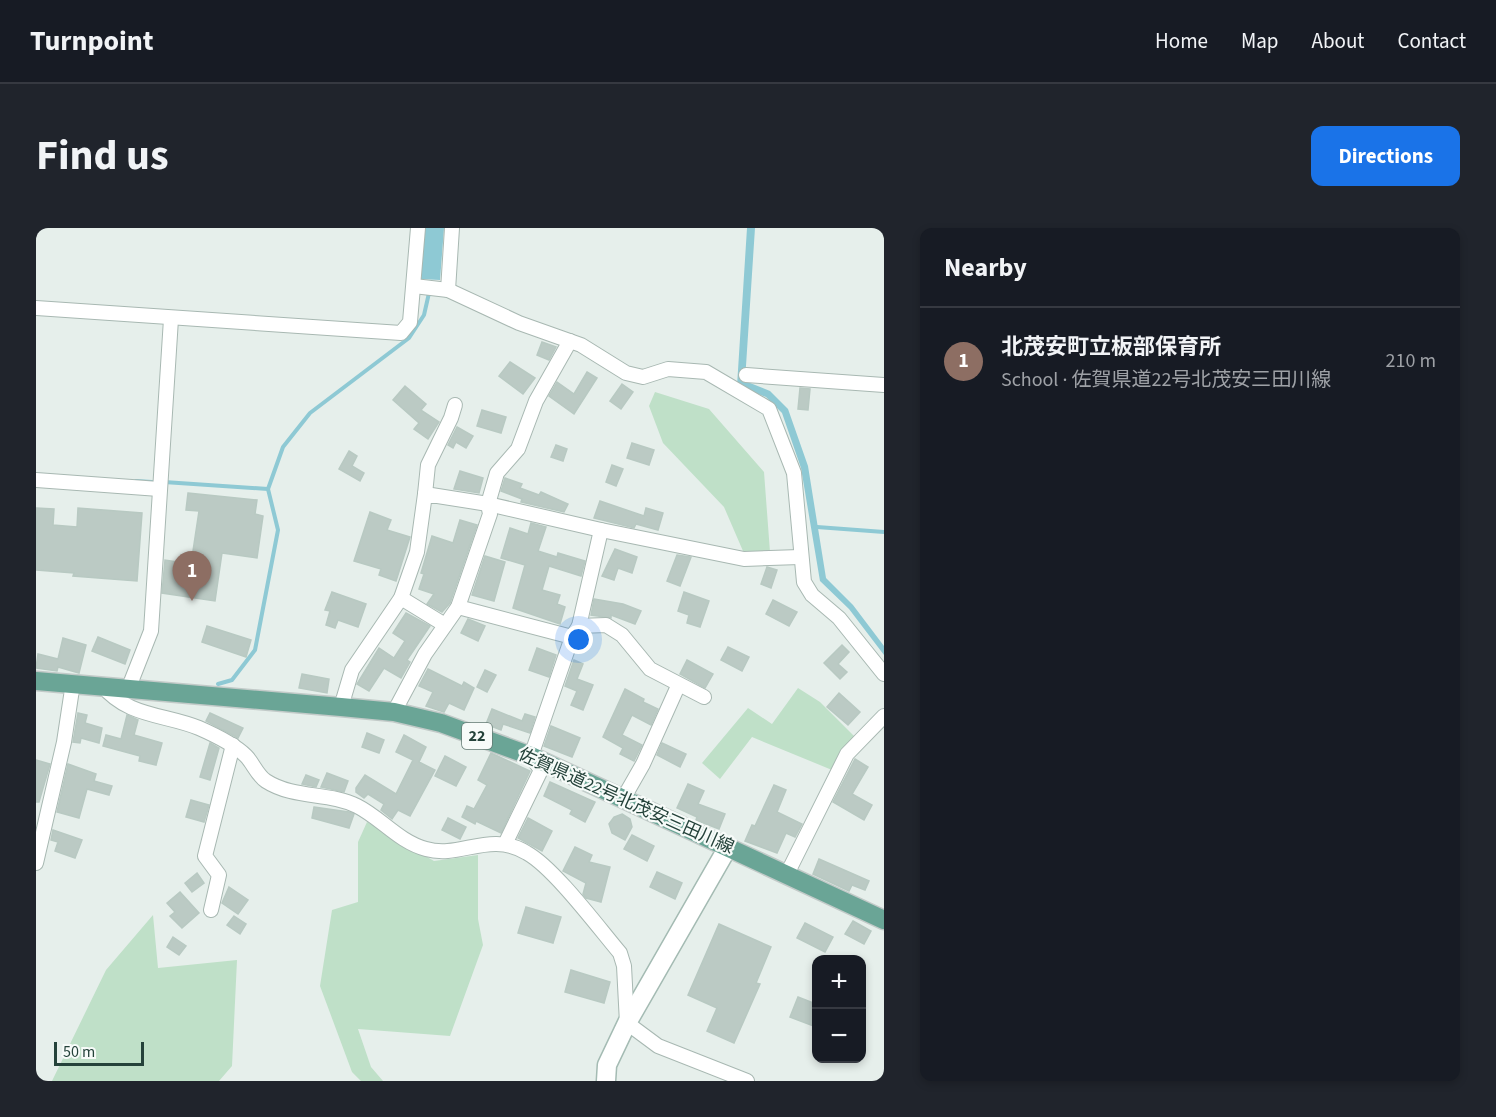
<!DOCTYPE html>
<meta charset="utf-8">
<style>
:root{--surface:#171b24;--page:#20242c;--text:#f1f3f6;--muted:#9ea1a6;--line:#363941;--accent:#1a73e8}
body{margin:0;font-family:"Source Sans 3","Noto Sans JP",sans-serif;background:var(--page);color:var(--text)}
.controls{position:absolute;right:18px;bottom:18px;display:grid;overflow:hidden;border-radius:12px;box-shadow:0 3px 9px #0003}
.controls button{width:54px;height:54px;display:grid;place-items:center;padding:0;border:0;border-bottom:2px solid var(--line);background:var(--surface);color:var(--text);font:30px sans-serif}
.scale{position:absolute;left:18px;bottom:15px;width:90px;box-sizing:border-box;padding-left:6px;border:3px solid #24423a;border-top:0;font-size:16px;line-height:21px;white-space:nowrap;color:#24423a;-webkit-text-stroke:4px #f7fbf9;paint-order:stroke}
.you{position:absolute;left:543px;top:412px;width:21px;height:21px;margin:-15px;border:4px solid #fff;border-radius:50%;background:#1a73e8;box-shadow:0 0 0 9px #1a73e833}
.badge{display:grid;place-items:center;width:39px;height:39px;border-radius:50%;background:var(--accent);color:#fff;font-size:20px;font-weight:700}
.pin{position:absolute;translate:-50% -50px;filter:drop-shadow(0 2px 3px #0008)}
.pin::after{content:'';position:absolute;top:32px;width:21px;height:18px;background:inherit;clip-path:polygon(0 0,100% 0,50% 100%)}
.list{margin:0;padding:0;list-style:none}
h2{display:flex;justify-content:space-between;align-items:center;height:78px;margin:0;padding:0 24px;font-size:26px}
h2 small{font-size:20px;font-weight:400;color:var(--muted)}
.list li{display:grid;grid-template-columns:39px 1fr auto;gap:18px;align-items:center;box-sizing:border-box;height:108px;padding:0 24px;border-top:2px solid var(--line)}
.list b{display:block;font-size:22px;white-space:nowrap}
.list p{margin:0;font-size:20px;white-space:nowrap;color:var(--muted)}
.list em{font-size:20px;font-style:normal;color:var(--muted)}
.map{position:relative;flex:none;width:848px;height:853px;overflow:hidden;border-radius:12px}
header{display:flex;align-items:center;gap:36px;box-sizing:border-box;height:84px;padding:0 30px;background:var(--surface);border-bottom:2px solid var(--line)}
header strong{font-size:28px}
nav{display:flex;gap:33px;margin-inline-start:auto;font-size:21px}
.intro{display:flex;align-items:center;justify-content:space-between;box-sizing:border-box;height:144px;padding:0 36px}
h1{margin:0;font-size:42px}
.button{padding:15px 27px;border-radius:12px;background:var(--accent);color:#fff;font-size:21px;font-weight:700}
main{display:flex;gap:36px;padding:0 36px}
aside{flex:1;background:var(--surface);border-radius:12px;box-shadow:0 3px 9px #0003}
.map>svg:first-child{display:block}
</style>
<header>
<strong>Turnpoint</strong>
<nav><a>Home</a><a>Map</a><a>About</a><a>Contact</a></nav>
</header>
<div class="intro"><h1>Find us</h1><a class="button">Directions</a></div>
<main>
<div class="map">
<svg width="848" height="853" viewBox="0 0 848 853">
<rect width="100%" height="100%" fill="#e6efeb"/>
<g fill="#bfe0c8">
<path d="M619,164L673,181L728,244L734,324L707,323L688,279L627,215L613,178Z"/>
<path d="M762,460L784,474L818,508L796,542L716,509L684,551L666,535L712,480L736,496Z"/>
<path d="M331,594L398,633L442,627V691L447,717L414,808L322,801L335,839L347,853H325L316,844L284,758L296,682L322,674V614Z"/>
<path d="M117,687L122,740L201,732L196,838L183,853H16L70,742Z"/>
</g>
<g fill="#8ec9d4">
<path d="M389,0H408L404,52L385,51Z"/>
<path d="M711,0H719L709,153L734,163L752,181L772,238L790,350L817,377L848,418V427L813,381L784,353L765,240L746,185L730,169L701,158Z"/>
</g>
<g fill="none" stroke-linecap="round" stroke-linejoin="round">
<g stroke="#8ec9d4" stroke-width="4">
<path d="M100,253L116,254"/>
<path d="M128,254L232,261"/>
<path d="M781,299L848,304"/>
<path d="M182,456L196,452L219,422L242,302L232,261L247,219L274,185L373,110L388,87L393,65"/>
</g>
</g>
<g fill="#bbcac4" stroke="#b8c9c2" stroke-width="1.5">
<path d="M506,114L520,119L513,132L501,127Z"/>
<path d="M474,134L499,150L487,166L463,148Z"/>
<path d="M551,144L561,150L538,186L513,168L521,154L538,166Z"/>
<path d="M586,156L597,164L585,181L574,173Z"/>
<path d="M369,158L390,176L385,182L403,194L392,211L378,201L383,195L357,172Z"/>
<path d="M764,160L774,161L772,182L762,181Z"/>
<path d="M446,182L470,189L465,205L441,198Z"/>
<path d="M421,199L437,208L430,220L420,214L417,220L412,217Z"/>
<path d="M596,215L618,222L613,237L591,230Z"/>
<path d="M520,217L531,221L527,233L515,229Z"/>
<path d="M313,223L321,228L316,238L328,245L324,253L303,241Z"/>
<path d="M576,237L587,241L580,258L570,254Z"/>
<path d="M424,243L447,250L443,265L418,261Z"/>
<path d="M469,250L486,256L484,260L503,267L505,264L532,276L528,284L485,274L486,271L465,263Z"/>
<path d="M152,265L221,272L219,286L227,288L221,330L186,325L179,373L126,365L129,332L155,336L163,283L150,282Z"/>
<path d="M564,273L608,288L610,280L627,285L622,302L600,296L598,300L558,290Z"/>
<path d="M0,280L18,281L17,297L41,299L42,280L106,285L101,353L37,348L38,345L0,342Z"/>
<path d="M334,284L355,292L351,302L374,309L360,353L343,347L345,341L318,333Z"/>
<path d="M424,292L441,297L414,375L406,384L391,376L398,366L383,361L388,346L385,345L396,308L417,315Z"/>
<path d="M495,295L510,299L502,323L521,329L522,325L549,333L545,348L513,338L506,362L524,367L521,376L529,379L524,396L477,380L489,337L465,330L474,300L492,306Z"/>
<path d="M579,321L601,329L596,345L582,340L578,352L566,348Z"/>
<path d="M641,327L655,329L644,358L631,353Z"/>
<path d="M449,328L469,334L458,373L436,367Z"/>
<path d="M731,339L741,342L735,360L725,356Z"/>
<path d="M296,364L330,376L322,399L302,392L299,400L290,397L294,383L289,382Z"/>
<path d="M648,364L673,373L664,399L651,395L653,387L642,383Z"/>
<path d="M558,371L587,376L605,383L599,396L575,387V390L555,387Z"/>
<path d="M737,372L761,384L753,398L730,386Z"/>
<path d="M370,385L394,398L371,432L374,434L365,450L348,440L333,463L321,456L343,420L358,430L369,413L357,405Z"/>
<path d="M432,391L449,398L442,413L425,405Z"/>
<path d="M171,398L215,412L210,429L166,414Z"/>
<path d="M62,409L94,422L89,436L56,423Z"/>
<path d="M27,410L50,417L43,445L22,439L21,443L0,440L2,426L22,431Z"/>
<path d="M806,417L813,424L802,436L811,444L804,451L788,435Z"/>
<path d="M692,419L713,429L706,443L685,432Z"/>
<path d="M501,420L520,427L513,449L493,442Z"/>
<path d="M538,432L547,436L541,451L557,457L547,482L535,477L541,463L529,458Z"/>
<path d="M651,432L677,446L669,460L644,446Z"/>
<path d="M392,441L426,458L428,454L438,460L428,482L413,475L408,484L390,478L397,464L383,458Z"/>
<path d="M449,442L460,447L451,464L441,459Z"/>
<path d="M266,446L293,451L291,465L263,460Z"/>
<path d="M589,461L608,471L607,474L622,481L615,497L596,487L586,507L606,517L598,533L584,526L587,520L567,509Z"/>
<path d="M803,465L824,484L812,497L791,479Z"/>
<path d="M456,481L486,493L489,486L499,489L494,505L467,496L465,502L450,496Z"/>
<path d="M42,485L51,487L49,495L66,500L63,515L45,510L44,515L37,514Z"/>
<path d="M174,485L207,500L202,510L170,493Z"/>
<path d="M91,487L102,492L98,507L126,515L120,537L103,533L104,528L67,518L70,507L85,511Z"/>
<path d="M515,498L544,510L536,529L508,518Z"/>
<path d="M331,505L348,512L343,525L326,519Z"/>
<path d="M368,507L390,519L383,534L399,542L374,588L362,582L356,591L345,582L348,576L332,566L328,570L320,564V560L329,547L360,566L377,532L360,524Z"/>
<path d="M174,515L183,520L174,552L164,549Z"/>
<path d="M626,515L650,526L644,539L621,527Z"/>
<path d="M455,525L494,543L465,605L440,593L439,596L426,589L431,578L438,581L451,557L442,552Z"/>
<path d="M409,528L430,539L420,558L399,548Z"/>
<path d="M819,531L832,539L816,566L836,577L828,592L797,574Z"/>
<path d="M0,532L14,536L3,574H0Z"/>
<path d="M32,536L60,546L58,553L76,558L73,567L51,561L43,590L21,584Z"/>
<path d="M291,545L312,553L308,564L285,559Z"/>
<path d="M270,547L283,552L280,559L266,556Z"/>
<path d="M514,554L559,574L549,594L534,586L536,582L508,568Z"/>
<path d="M652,556L668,563L662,576L689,586L683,601L660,592L661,589L641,580Z"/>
<path d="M738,557L750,562L741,584L766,596L759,609L750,605L741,625L709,613L716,597L719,598Z"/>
<path d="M155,572L173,577L168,594L150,589Z"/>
<path d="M278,579L313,584L318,586L313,600L276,590Z"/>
<path d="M586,586L594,591L596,599L589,612L576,605L573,596L578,589Z"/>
<path d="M412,590L430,599L424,611L406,602Z"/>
<path d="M492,590L516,603L506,623L482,610Z"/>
<path d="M17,602L46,612L39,630L19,623L22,614L15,612Z"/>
<path d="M596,607L618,618L611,633L588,621Z"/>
<path d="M539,619L556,627L553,634L574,639L565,674L550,670L547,666L550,655L527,643Z"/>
<path d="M783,631L833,653L829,662L816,657L813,663L777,646Z"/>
<path d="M621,644L646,655L639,671L614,659Z"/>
<path d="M161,645L168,655L156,664L149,655Z"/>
<path d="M193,659L212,672L202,686L186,675Z"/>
<path d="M144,664L163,685L146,700L134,688L139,684L131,675Z"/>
<path d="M490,679L525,689L517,715L482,705Z"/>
<path d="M198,688L210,696L204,706L191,697Z"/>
<path d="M817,693L835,703L828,716L809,706Z"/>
<path d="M769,695L797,709L789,724L761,710Z"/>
<path d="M683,696L735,719L720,755L724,756L698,815L671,803L681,780L652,767Z"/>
<path d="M137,709L150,718L143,727L131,719Z"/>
<path d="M535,742L574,754L568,775L529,764Z"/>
<path d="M762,769L780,776V799L754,789Z"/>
</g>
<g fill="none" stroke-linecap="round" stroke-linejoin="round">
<defs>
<g id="street">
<path d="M378,58L412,62L483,95L545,117L590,145L607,149L632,141L670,144L733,181L758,245L768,354L776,367L803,390L848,446"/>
<path d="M412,62L416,0"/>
<path d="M0,80L365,105L374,94L382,0"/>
<path d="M710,147L848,157"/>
<path d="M0,252L123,261"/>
<path d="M389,266L392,237L415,190L419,177"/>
<path d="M365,370L409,397"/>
<path d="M422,379L536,409"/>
<path d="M543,398L570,397L586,407L614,441L668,469"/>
<path d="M66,457C91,489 129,486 163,500C179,507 198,516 210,528C217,535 221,547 230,553C258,571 293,564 321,578C345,590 363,614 390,621C425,631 453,602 491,625C518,640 562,699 584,725L588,738L591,795L622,818L711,853"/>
<path d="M93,459L115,403L135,91"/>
<path d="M305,479L316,442L365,370L381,324L389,266L452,276L565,302L708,331L764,329"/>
<path d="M358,484L389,426L422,379L454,286L452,276L461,245L482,221L500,173L534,113"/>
<path d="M587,571L607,536L642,458"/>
<path d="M470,614L505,542L495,528L536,409L543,398L565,302"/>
<path d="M0,635L28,514L37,455"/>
<path d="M751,646L811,526L848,488"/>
<path d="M175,682L183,647L169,628L197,517"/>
</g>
<path id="secondary" d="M570,853L571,837L591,795L692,619"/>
<path id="primary" d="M0,453L305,479L358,484L405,495L495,528L848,692"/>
</defs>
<use href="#street" stroke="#a8b8b2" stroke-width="16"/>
<use href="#secondary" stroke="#a4bbb3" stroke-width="21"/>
<use href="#primary" stroke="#c2cac8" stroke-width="21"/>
<use href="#street" stroke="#fff" stroke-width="14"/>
<use href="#secondary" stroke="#fff" stroke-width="18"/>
<use href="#primary" stroke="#6aa596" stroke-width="18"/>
</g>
<g text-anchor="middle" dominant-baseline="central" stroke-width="4.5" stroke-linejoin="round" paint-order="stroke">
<rect fill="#f7fbf9" stroke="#637a73" stroke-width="1.5" x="426" y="495" width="30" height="26" rx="4.5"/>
<g font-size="16" font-weight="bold" fill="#24423a">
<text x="441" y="508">22</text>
</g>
<g font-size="18" fill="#24423a" stroke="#f7fbf9">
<text transform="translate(590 573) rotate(24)">佐賀県道22号北茂安三田川線</text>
</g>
</g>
</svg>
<div class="controls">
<button>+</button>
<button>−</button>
</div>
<div class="scale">50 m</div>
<div class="you"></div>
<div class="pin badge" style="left:156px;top:373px;background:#8d6e63">1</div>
</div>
<aside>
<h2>Nearby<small></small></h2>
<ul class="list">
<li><span class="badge" style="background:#8d6e63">1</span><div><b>北茂安町立板部保育所</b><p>School · 佐賀県道22号北茂安三田川線</p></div><em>210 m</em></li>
</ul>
</aside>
</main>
